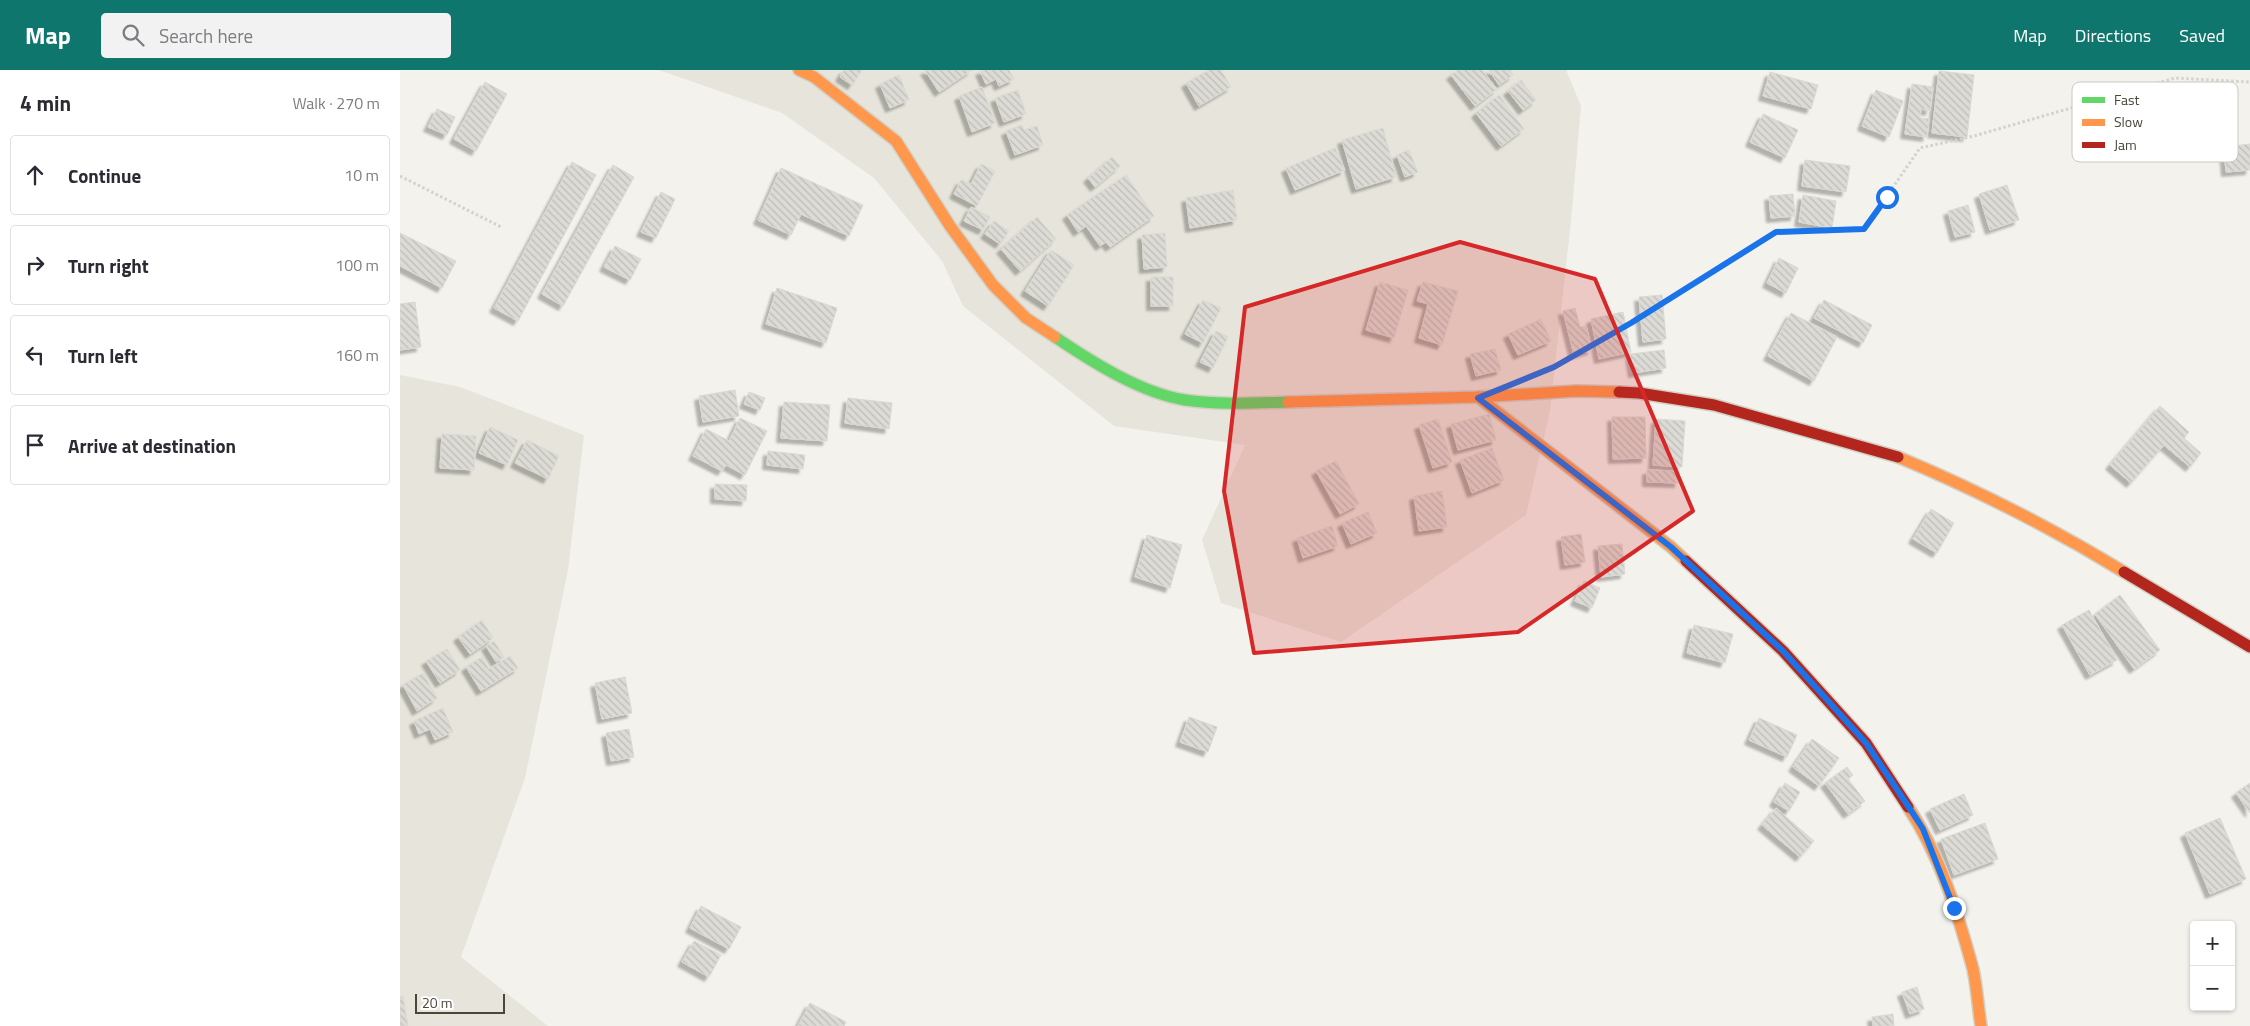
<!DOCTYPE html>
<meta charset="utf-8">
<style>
:root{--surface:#fff;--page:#f2f2f3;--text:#2b2b33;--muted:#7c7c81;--line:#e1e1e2;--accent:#0f766e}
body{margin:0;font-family:"Titillium Web",sans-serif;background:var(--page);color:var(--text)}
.controls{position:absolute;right:15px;bottom:15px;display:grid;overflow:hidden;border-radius:5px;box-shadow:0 1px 4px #0004}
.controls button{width:45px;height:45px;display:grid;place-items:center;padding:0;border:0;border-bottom:1px solid var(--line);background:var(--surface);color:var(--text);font:25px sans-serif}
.scale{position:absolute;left:15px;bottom:12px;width:90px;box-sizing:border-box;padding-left:5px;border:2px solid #4a4638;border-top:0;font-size:14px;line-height:18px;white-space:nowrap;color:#4a4638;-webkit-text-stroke:4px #fff;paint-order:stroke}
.stop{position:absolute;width:15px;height:15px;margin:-11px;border:4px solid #1a73e8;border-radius:50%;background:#fff}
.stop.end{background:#1a73e8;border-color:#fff;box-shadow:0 1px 5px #0008}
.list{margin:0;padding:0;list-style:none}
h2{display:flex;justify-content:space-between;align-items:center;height:65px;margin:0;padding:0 20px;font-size:21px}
h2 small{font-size:16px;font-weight:400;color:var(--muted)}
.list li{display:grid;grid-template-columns:32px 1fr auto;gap:15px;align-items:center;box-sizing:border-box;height:80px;margin:0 10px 10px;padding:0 10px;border:1px solid var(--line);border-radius:5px}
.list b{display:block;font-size:19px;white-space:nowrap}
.list em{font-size:16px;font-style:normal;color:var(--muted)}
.icon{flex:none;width:28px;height:28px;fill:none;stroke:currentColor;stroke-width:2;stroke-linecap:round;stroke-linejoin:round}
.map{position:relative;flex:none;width:1850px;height:956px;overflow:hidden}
header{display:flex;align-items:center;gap:30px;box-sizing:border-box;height:70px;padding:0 25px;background:var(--accent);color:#fff}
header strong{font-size:24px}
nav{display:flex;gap:28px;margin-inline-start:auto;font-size:18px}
.search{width:350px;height:45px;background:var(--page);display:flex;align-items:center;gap:12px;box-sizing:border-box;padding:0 18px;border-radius:5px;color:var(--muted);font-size:19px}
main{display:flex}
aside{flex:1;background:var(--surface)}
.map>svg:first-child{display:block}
</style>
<header>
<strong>Map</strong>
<div class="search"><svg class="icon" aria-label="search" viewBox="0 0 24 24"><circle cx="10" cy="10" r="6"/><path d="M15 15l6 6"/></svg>Search here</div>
<nav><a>Map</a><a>Directions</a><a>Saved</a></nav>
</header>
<main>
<aside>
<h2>4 min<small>Walk · 270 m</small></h2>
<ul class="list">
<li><svg class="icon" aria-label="ahead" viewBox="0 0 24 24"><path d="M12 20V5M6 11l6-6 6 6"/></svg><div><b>Continue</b></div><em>10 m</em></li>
<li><svg class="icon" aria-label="right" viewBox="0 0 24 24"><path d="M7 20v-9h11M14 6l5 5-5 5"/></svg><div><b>Turn right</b></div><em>100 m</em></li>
<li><svg class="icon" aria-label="left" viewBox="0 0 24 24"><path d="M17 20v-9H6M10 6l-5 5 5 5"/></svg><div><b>Turn left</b></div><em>160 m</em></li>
<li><svg class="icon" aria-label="arrive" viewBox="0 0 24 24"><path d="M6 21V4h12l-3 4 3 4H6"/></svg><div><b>Arrive at destination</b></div></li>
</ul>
</aside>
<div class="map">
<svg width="1850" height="956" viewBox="0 0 1850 956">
<defs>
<pattern id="building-back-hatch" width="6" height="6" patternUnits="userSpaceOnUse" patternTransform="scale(1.25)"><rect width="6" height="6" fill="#dddbd5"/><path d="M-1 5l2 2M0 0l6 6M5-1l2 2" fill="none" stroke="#bfbdb8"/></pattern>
<filter id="shadow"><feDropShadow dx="-4.5" dy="4.5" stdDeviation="1" flood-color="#0004"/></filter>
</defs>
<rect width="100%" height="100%" fill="#f3f2ed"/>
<g fill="#e7e5db">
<path d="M259,0H1166L1181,36L1171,151L1150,341L1126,445L941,572L821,533L802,470L845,375L714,356L563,236L542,191L474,108L382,43Z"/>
<path d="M0,305L60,317L184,365L168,500L125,708L61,887L148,956H0Z"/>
</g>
<g fill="url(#building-back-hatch)" stroke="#dbd9d3" filter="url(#shadow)">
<path d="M444,0H462L452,15L440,7Z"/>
<path d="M525,0H572L539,22Z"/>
<path d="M583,0H609L614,9L599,16L596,9L586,14L580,1Z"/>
<path d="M809,0H821L831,17L799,36L786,13Z"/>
<path d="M1058,0H1082L1097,19L1075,36L1051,5Z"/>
<path d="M1089,0H1110L1113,5L1099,15Z"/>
<path d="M1539,1L1574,5L1567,67L1532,63Z"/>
<path d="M1370,2L1418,15L1411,39L1363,26Z"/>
<path d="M499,5L509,30L490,38L480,14Z"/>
<path d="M1121,10L1136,30L1123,40L1108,21Z"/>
<path d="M85,12L107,24L76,81L54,69Z"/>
<path d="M1512,14L1533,17L1530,41L1521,39L1520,48L1529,49L1527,67L1505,64Z"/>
<path d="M582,17L595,53L572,62L559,26Z"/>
<path d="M618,20L626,44L604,52L595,28Z"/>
<path d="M1476,20L1503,31L1489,67L1462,56Z"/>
<path d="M1099,25L1124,59L1101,76L1076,43Z"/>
<path d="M37,39L55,47L47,65L28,57Z"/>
<path d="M1363,44L1398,60L1385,88L1350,72Z"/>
<path d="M622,55L624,60L637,56L643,75L615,85L606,61Z"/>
<path d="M983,58L996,107L956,119L942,70Z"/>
<path d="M1850,74V100L1826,102L1824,77Z"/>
<path d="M935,78L945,100L895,120L886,98Z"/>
<path d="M1009,80L1018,102L1005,107L997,85Z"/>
<path d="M712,87L720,96L695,117L688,108Z"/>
<path d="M1405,90L1450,96L1446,122L1402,116Z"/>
<path d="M172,92L196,105L118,251L94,238Z"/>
<path d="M581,94L595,101L577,136L554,124L561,110L571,114Z"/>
<path d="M213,95L234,107L163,236L142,224Z"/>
<path d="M381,98L463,135L449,166L401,144L391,165L358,150Z"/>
<path d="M726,105L754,146L710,177L706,172L700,176L686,156L678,162L667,145Z"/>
<path d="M1607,115L1619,150L1590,160L1579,124Z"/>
<path d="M833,120L837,150L790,158L786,128Z"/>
<path d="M261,122L275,129L256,168L241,162Z"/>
<path d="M1393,124L1395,146L1371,148L1369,126Z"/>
<path d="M1403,125L1436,131L1432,158L1399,152Z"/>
<path d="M1568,135L1575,162L1555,167L1548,141Z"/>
<path d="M571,137L590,147L583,160L564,151Z"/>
<path d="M637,147L656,169L620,201L601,179Z"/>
<path d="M594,151L609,161L600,174L585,164Z"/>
<path d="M0,163L56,191L42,218L0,196Z"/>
<path d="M765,163L767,197L744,199L742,165Z"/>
<path d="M215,176L241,189L230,210L204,197Z"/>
<path d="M651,180L674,195L648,236L625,221Z"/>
<path d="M1379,188L1398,198L1386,223L1367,213Z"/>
<rect x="751" y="207" width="22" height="29"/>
<path d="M980,212L1008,220L994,268L966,260Z"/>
<path d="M1023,212L1058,221L1042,275L1019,268L1028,234L1017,231Z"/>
<path d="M377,218L437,238L426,273L366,254Z"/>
<path d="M1262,225L1266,269L1243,272L1239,227Z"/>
<path d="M803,230L821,238L803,273L785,264Z"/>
<path d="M1424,230L1472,255L1463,273L1414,248Z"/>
<path d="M15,232L21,277L0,280V234Z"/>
<path d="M1175,238L1180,257L1186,256L1192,280L1174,285L1163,241Z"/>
<path d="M1223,242L1231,282L1199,289L1191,249Z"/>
<path d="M1391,243L1437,267L1414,311L1368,286Z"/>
<path d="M1141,249L1151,271L1118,285L1108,264Z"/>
<path d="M816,261L828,267L813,298L800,292Z"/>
<path d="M1095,279L1101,300L1076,306L1070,284Z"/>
<path d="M1264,280L1266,298L1233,303L1230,284Z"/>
<path d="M335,320L339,346L303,352L299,326Z"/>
<path d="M349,322L365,328L360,340L344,334Z"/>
<path d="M448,328L492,333L489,359L445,353Z"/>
<path d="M384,332L430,335L427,371L381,368Z"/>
<path d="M1760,336L1789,362L1784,368L1801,383L1790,397L1764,375L1731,413L1710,395Z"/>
<path d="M1089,344L1096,370L1058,380L1051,354Z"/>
<path d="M1212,347H1245L1246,388L1213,389Z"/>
<path d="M340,348L367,361L345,405L326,395L322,401L293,386L306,359L329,371Z"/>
<path d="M1038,349L1052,392L1033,398L1019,355Z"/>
<path d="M1256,349L1285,351L1282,397L1253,395Z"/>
<path d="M90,357L118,370L107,395L79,383Z"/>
<path d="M42,364L76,366L74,400L40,398Z"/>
<path d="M127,370L159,386L148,409L115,393Z"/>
<path d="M1092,378L1104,410L1072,423L1060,390Z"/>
<path d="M368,381L405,385L403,399L367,395Z"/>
<path d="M936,391L959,434L940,444L916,401Z"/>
<path d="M1247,400L1279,401V413L1247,412Z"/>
<path d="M315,414L347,415L346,431L315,429Z"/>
<path d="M1042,421L1047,457L1019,461L1014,426Z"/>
<path d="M1531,439L1554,453L1537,483L1513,469Z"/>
<path d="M968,442L977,463L951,474L942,453Z"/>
<path d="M932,456L938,476L903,488L897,468Z"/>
<path d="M1181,464L1185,492L1165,495L1161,467Z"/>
<path d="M747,465L782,475L770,518L735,507Z"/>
<path d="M1222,474L1225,504L1201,507L1198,476Z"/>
<path d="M1184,511L1200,518L1192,538L1175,531Z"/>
<path d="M1720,525L1760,580L1734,599L1695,544Z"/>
<path d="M1689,540L1717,590L1690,605L1662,555Z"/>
<path d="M82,550L93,568L70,584L58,567Z"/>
<path d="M1294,555L1333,564L1325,593L1287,583Z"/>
<path d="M94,571L104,587L96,592L86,576Z"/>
<path d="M47,579L60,600L40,613L26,591Z"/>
<path d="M110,586L118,598L81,621L66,597L82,587L89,599Z"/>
<path d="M23,603L37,628L17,641L3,615Z"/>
<path d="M225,607L232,643L202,649L195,613Z"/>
<path d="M43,638L53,662L35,670L30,659L19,664L14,651Z"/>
<path d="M789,647L817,657L808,682L780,672Z"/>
<path d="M1359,648L1397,665L1387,687L1349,670Z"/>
<path d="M229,659L234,687L211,691L206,663Z"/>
<path d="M1412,669L1439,688L1419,716L1393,697Z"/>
<path d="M1447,697L1453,705L1448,709L1465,731L1448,744L1425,713Z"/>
<path d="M1385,713L1400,722L1389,741L1374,732Z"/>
<path d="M1850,713V743L1836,723Z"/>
<path d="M1564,724L1573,745L1540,760L1530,739Z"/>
<path d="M1376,738L1414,771L1400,787L1362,755Z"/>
<path d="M1820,748L1846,809L1810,824L1785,763Z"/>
<path d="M1585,753L1598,789L1554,805L1541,769Z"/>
<path d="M301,836L341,857L329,879L290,858Z"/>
<path d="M294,871L321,885L309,907L282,892Z"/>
<path d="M1517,917L1524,939L1510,944L1502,922Z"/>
<path d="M3,926L8,956H0V927Z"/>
<path d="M410,933L446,952L444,956H398Z"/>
<path d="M1493,944L1494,956H1473L1472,947Z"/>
</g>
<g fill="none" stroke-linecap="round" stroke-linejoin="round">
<defs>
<path id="fast" d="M655,267C692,292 741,323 785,330C819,335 854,333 888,332"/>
<g id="slow">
<path d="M399,0L414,7L496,71L550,156L593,215L626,248L655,267"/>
<path d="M1078,327L1271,477L1286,491"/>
<path d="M888,332L1078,327L1176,321L1219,322"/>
<path d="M1498,387C1577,420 1652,458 1724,502"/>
<path d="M1508,737C1540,785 1558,844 1573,899C1577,918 1578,937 1581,956"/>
</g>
<g id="jam">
<path d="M1219,322L1239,323L1314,335L1498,387"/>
<path d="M1286,491L1383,581L1466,673L1508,737"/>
<path d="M1724,502L1850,577"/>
</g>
</defs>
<use href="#fast" stroke="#d2d0c4" stroke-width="14"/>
<use href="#slow" stroke="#d2d0c4" stroke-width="14"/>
<use href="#jam" stroke="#d2d0c4" stroke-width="14"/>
<g stroke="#d3d2cb" stroke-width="3" stroke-dasharray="2.5 2.5" stroke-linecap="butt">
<path d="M0,106L101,157"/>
<path d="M1164,291L1231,253L1376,163L1464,159L1520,78L1574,66L1775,8L1850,12"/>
</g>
<use href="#fast" stroke="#63d668" stroke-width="11"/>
<use href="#slow" stroke="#ff974d" stroke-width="11"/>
<use href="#jam" stroke="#b3261e" stroke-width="11"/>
</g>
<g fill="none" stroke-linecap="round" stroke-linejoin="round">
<path stroke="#1a73e8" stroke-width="6" d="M1487,127L1464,159L1376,162L1231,253L1154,297L1078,328L1271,477L1383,581L1466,673L1514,745L1523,759L1554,838"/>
</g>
<path fill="#d62828" fill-opacity="0.2" stroke="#d62828" stroke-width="4" stroke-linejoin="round" d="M1060,172L1195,209L1293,441L1118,562L854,583L824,421L845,237Z"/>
<rect x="1672" y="12" width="166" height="80" rx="8" fill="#fff" stroke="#c9c8c3" stroke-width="1"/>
<rect x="1682" y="27" width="23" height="6" fill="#63d668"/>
<rect x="1682" y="49" width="23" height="7" fill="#ff974d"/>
<rect x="1682" y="72" width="23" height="6" fill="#b3261e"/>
<g font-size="14" fill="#4a4638">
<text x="1714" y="35">Fast</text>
<text x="1714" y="57">Slow</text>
<text x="1714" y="80">Jam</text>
</g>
</svg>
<div class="controls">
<button>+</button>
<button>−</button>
</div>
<div class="scale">20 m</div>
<div class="stop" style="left:1487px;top:127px"></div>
<div class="stop end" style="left:1554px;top:838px"></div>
</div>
</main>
